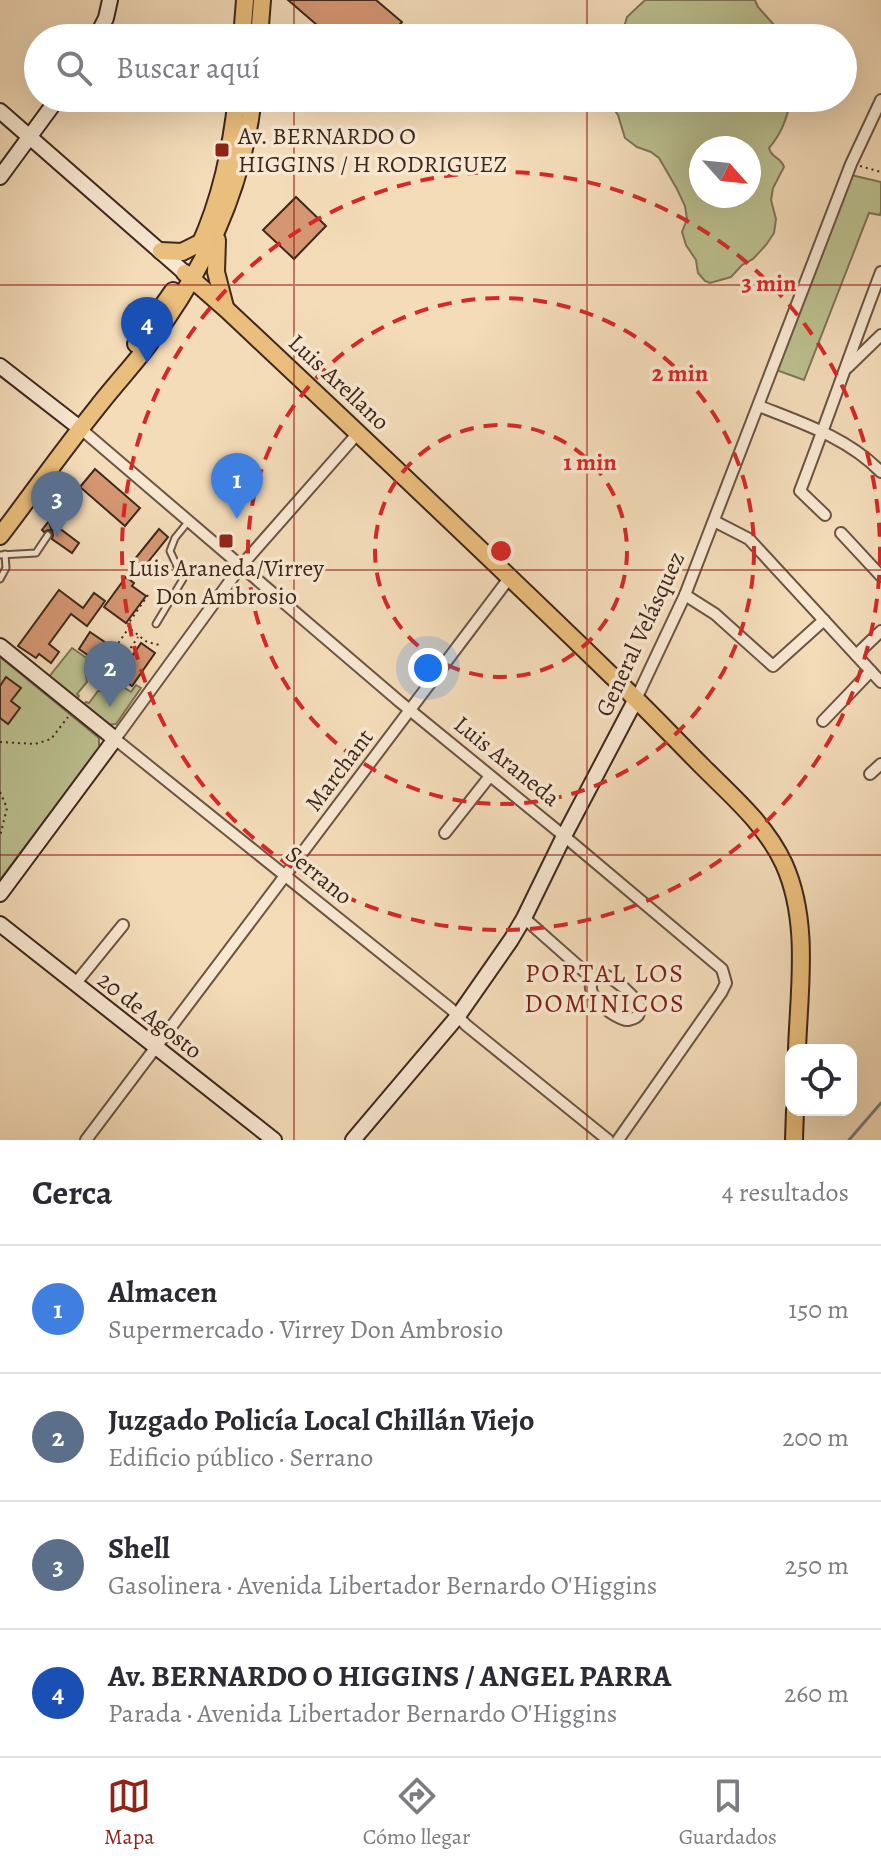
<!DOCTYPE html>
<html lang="es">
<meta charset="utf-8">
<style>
:root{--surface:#fff;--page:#f7f7f7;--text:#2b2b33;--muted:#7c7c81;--line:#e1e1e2;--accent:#8f2418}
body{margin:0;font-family:Alegreya,serif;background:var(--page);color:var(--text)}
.controls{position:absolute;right:24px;bottom:24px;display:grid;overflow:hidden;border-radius:16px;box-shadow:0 8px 32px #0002}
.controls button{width:72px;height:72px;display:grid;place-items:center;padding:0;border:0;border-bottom:2px solid var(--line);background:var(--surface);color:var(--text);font:40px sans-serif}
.compass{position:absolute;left:689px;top:136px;width:72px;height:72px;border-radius:50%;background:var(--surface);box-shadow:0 8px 32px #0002;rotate:117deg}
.you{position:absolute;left:428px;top:668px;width:28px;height:28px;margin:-20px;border:6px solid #fff;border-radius:50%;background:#1a73e8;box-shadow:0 0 0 12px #1a73e833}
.badge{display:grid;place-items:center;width:52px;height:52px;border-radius:50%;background:var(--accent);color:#fff;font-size:26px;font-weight:700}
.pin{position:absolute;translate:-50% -66px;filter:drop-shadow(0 2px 4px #0008)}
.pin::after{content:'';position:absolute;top:42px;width:28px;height:24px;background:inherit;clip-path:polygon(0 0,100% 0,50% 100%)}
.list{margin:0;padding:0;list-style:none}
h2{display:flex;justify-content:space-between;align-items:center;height:104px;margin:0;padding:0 32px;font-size:34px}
h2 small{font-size:26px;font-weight:400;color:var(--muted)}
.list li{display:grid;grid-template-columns:52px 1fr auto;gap:24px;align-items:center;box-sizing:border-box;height:128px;padding:0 32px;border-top:2px solid var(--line)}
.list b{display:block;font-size:30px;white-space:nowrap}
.list p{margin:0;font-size:26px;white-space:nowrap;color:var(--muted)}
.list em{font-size:26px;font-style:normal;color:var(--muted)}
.icon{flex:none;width:44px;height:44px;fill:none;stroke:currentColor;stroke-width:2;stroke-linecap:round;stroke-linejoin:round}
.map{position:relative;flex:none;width:881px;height:1140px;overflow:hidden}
.search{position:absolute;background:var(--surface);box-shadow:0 8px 32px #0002;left:24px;right:24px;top:24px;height:88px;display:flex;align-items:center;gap:20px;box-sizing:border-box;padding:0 28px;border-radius:44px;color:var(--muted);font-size:30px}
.sheet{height:616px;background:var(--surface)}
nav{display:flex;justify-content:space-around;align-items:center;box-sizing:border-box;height:112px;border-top:2px solid var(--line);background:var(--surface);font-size:22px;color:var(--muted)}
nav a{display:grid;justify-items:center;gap:4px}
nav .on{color:var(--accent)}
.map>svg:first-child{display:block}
</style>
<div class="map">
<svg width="881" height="1140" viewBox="0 0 881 1140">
<rect width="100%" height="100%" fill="#f4dcb9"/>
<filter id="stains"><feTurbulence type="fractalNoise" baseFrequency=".0025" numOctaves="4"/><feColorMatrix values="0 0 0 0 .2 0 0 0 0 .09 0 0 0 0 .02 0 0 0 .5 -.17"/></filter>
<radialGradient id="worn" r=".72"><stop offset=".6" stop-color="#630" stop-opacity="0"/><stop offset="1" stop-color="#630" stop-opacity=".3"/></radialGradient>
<g fill="#bcc08f" stroke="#7d7456" stroke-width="2" fill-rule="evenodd">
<path d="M645,0H755L758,7L786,38H621L627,17Z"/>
<path d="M606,98H791C787,118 782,133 769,148C771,158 781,157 784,167L773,188L771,200L776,219L774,233L766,245L753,259L742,265L731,277L710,283L705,281L698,273L696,260L686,245L682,232L687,219L685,206L677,189L659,158L651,152L637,147L625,138L618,115ZM701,148H749V196H701Z"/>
<path d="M851,175L881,182V211L880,215L869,213L804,380L776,370Z"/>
<path d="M72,648L91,661L85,669L87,682L77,694L79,696L76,701L48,678Z"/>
<path d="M0,657L99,738V748L0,880Z"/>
<path d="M119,684L131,692L136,685L141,688L116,724L105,725L82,707L86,702L89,703L98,691L116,689Z"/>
</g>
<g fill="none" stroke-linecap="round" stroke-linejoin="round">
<path stroke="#767f78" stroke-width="3" d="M849,1140L881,1103"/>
</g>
<g fill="#d59772" stroke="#3e271d" stroke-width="2">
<path d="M288,0H376L402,22L388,38H332Z"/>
<path d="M296,197L326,226L294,259L263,230Z"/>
<path d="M95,469L140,508L125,526L80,487Z"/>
<path d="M49,521L51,529L55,530L59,528L79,543L72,553L52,539L53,535L52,531L48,530L44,532L42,530Z"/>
<path d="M159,529L168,537L144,567L134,560Z"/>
<path d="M126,577L134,583L132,586L146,596L126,623L104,607Z"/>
<path d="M59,590L83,608L94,593L105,601L87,626L71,614L49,644L59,652L51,663L39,654L36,658L18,646Z"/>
<path d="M90,632L130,659L141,643L155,653L132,686L110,671L104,679L93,671L99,663L79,649Z"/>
<path d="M6,677L21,688L11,701L20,708L8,724L0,718V686Z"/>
</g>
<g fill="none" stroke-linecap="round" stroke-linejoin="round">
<defs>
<g id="lane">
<path d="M55,468L67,508L55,525"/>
<path d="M0,555L36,553L48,535"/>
<path d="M0,579L6,568L5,554"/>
<path d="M156,624L183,579L170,551L175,538L188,522"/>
</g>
<g id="street">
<path d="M847,368L881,335"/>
<path d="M759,406C802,423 848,438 881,472"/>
<path d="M81,429L400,702L564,836L722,969L726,983L721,993L618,1140"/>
<path d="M358,433L241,566L115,739L451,1009L466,1025L608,1140"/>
<path d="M825,515L800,491C828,418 853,345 881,272"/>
<path d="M714,521L749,539L881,682"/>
<path d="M841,533L881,576"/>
<path d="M685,595L715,614L773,666L824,620"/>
<path d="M856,655L881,631"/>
<path d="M636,699L685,595L851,164L881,100"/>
<path d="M823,721L871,671"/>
<path d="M870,774L881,764"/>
<path d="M445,833L490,776"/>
<path d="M524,918L593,979"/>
<path d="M601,974C614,976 661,1014 628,1020C619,1022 570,989 601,974Z"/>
<path d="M75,984L123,925"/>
<path d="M86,1140L510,577"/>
</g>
<g id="secondary">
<path d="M96,38L106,18L110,0"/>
<path d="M0,111L185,273"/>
<path d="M0,177L58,98"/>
<path d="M0,366L81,429"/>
<path d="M0,646L115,739L0,894"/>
<path d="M0,924L274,1140"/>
<path d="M353,1140L458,1016L511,940L524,918L564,836L636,699"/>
</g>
<g id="primary">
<path d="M242,38L245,0"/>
<path d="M259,38L262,0"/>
<path d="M217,240L216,272L225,307"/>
<path d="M199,247C221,199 231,150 237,98"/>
<path d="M161,251L182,252L200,243"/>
<path d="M185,273L226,309C356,431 485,553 613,677C644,706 673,737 703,767C733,797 766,825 784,864C810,922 799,989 797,1050"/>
<path d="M136,344L173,291"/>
<path d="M0,536C32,494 63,450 96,409C112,388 130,369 146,348C203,272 242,193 253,98"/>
<path d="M794,1140L795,1110"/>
</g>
</defs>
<use href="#lane" stroke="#6c5444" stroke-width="9"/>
<use href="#street" stroke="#6c5444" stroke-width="14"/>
<use href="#secondary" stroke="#3e271d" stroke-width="18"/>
<use href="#primary" stroke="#3e271d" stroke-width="20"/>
<g stroke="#3e271d" stroke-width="2" stroke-dasharray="2 4" stroke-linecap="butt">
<path d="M860,166L881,172"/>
<path d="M148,595L128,624L129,628L147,642L160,645"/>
<path d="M115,648L128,629"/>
<path d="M124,658L138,637"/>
<path d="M0,742L35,744L51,739L68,717"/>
<path d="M0,792L7,808L0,836"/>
</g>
<use href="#lane" stroke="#f8e8d2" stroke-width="5"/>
<use href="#street" stroke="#f8e8d2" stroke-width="10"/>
<use href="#secondary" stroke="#f8e8d2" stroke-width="14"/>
<use href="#primary" stroke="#eabe7c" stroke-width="16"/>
</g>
<path fill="none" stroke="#8f2418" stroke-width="2" stroke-opacity="0.55" d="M294,0V38M587,0V38M294,98V1140M587,98V1140M0,285H881M0,570H881M0,855H881"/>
<g fill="none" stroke="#d62828" stroke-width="4" stroke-dasharray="14 10">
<circle cx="501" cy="551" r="126"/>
<circle cx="501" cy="551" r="253"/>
<circle cx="501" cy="551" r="379"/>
</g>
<g fill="#8f2418" stroke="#f8e8d2" stroke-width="3">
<rect x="214" y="142" width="16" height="16" rx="4"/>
<rect x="218" y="533" width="16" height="16" rx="4"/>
</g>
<g text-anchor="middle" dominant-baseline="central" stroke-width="7" stroke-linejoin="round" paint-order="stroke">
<g font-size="24" fill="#3e271d" stroke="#f8e8d2" text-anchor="start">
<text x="238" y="136">Av. BERNARDO O<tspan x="238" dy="28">HIGGINS / H RODRIGUEZ</tspan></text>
<text x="226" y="568" text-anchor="middle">Luis Araneda/Virrey<tspan x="226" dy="28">Don Ambrosio</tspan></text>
</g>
<g font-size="24" fill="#3e271d" stroke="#f8e8d2">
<text transform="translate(339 382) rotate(43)">Luis Arellano</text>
<text transform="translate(640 634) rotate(-65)">General Velásquez</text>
<text transform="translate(507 761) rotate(39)">Luis Araneda</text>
<text transform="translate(339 770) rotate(-53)">Marchant</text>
<text transform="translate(319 875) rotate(39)">Serrano</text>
<text transform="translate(150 1015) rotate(38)">20 de Agosto</text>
</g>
<g font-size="26" letter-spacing="2" fill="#7a1f14" stroke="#f8e8d2">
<text x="605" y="973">PORTAL LOS<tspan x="605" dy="30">DOMINICOS</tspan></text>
</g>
</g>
<circle cx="501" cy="551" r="12" fill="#d62828" stroke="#f8e8d2" stroke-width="4"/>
<g font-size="24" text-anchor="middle" font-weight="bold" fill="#d62828" stroke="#f8e8d2" stroke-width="7" stroke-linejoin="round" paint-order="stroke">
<text x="769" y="291">3 min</text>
<text x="680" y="381">2 min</text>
<text x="590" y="470">1 min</text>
</g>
<rect width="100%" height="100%" filter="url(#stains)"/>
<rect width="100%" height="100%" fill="url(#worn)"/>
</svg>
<div class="controls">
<button><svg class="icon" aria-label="locate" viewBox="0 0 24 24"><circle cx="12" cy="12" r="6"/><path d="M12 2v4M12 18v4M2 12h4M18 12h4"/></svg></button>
</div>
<svg class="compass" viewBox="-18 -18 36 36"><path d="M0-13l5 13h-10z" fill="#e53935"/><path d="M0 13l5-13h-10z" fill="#7c7c81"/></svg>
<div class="you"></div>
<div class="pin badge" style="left:237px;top:519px;background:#3f7fe0">1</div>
<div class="pin badge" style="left:110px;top:707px;background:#5c6f8a">2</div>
<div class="pin badge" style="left:57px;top:537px;background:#5c6f8a">3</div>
<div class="pin badge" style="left:147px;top:363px;background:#1a4fb4">4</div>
<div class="search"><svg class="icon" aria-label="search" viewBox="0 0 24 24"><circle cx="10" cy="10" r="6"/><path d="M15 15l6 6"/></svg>Buscar aquí</div>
</div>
<section class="sheet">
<h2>Cerca<small>4 resultados</small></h2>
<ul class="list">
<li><span class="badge" style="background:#3f7fe0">1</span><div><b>Almacen</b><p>Supermercado · Virrey Don Ambrosio</p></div><em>150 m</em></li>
<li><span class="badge" style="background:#5c6f8a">2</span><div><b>Juzgado Policía Local Chillán Viejo</b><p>Edificio público · Serrano</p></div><em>200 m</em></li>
<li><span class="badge" style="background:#5c6f8a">3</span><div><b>Shell</b><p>Gasolinera · Avenida Libertador Bernardo O'Higgins</p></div><em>250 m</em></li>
<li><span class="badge" style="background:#1a4fb4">4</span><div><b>Av. BERNARDO O HIGGINS / ANGEL PARRA</b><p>Parada · Avenida Libertador Bernardo O'Higgins</p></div><em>260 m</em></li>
</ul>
</section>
<nav>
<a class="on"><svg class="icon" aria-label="map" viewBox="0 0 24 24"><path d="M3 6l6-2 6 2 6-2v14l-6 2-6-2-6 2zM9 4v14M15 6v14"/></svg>Mapa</a>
<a><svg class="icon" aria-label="directions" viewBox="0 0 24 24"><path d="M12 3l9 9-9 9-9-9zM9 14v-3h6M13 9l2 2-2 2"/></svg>Cómo llegar</a>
<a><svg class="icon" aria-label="saved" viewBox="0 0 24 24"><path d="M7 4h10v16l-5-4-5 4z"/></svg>Guardados</a>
</nav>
